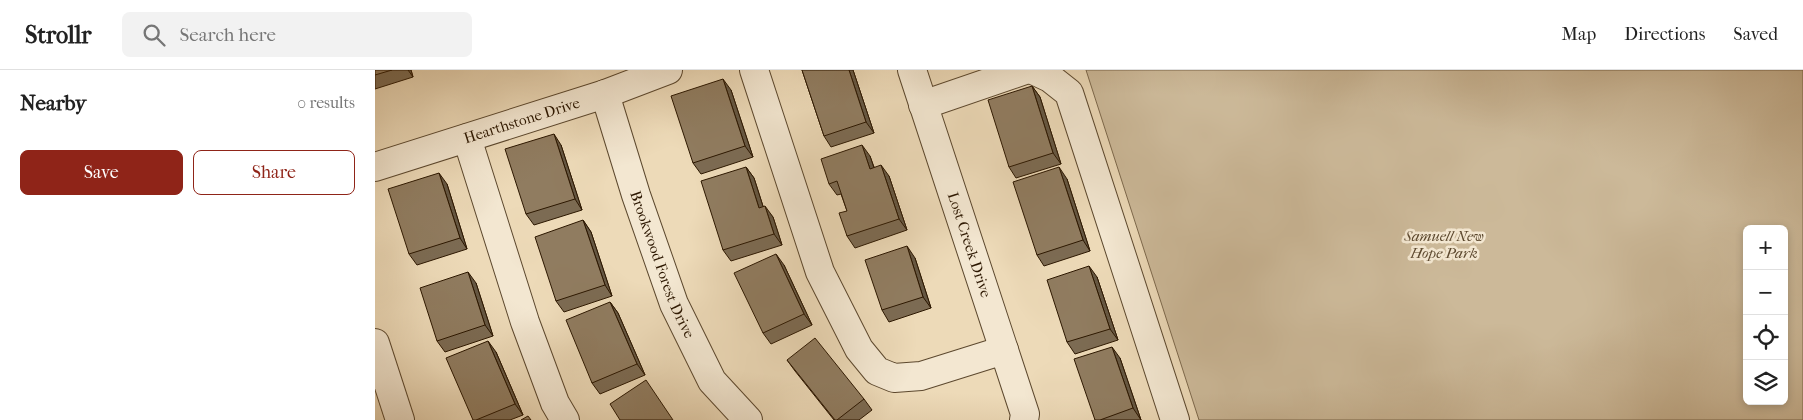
<!DOCTYPE html>
<meta charset="utf-8">
<style>
:root{--surface:#fff;--page:#f2f2f2;--text:#222;--muted:#767676;--line:#e0e0e0;--accent:#8f2418}
body{margin:0;font-family:"IM FELL French Canon",serif;background:var(--page);color:var(--text)}
.controls{position:absolute;right:15px;bottom:15px;display:grid;overflow:hidden;border-radius:8px;box-shadow:0 2px 8px #0003}
.controls button{width:45px;height:45px;display:grid;place-items:center;padding:0;border:0;border-bottom:1px solid var(--line);background:var(--surface);color:var(--text);font:25px sans-serif}
.list{margin:0;padding:0;list-style:none}
h2{display:flex;justify-content:space-between;align-items:center;height:65px;margin:0;padding:0 20px;font-size:21px}
h2 small{font-size:16px;font-weight:400;color:var(--muted)}
.actions{display:flex;gap:10px;padding:15px 20px}
.actions a{flex:1;padding:11px 0;border:1px solid var(--accent);border-radius:8px;text-align:center;font-size:18px;color:var(--accent)}
.actions .main{background:var(--accent);color:#fff}
.icon{flex:none;width:28px;height:28px;fill:none;stroke:currentColor;stroke-width:2;stroke-linecap:round;stroke-linejoin:round}
.map{position:relative;flex:none;width:1428px;height:350px;overflow:hidden}
header{display:flex;align-items:center;gap:30px;box-sizing:border-box;height:70px;padding:0 25px;background:var(--surface);border-bottom:1px solid var(--line)}
header strong{font-size:24px}
nav{display:flex;gap:28px;margin-inline-start:auto;font-size:18px}
.search{width:350px;height:45px;background:var(--page);display:flex;align-items:center;gap:12px;box-sizing:border-box;padding:0 18px;border-radius:8px;color:var(--muted);font-size:19px}
main{display:flex}
aside{flex:1;background:var(--surface)}
.map>svg:first-child{display:block}
</style>
<header>
<strong>Strollr</strong>
<div class="search"><svg class="icon" aria-label="search" viewBox="0 0 24 24"><circle cx="10" cy="10" r="6"/><path d="M15 15l6 6"/></svg>Search here</div>
<nav><a>Map</a><a>Directions</a><a>Saved</a></nav>
</header>
<main>
<aside>
<h2>Nearby<small>0 results</small></h2>
<ul class="list">
</ul>
<div class="actions"><a class="main">Save</a><a>Share</a></div>
</aside>
<div class="map">
<svg width="1428" height="350" viewBox="0 0 1428 350">
<rect width="100%" height="100%" fill="#eddab8"/>
<filter id="stains"><feTurbulence type="fractalNoise" baseFrequency=".004" numOctaves="4"/><feColorMatrix values="0 0 0 0 .2 0 0 0 0 .09 0 0 0 0 .02 0 0 0 .5 -.17"/></filter>
<radialGradient id="worn" r=".72"><stop offset=".6" stop-color="#630" stop-opacity="0"/><stop offset="1" stop-color="#630" stop-opacity=".3"/></radialGradient>
<path fill="#ccb999" stroke="#7c684c" fill-rule="evenodd" d="M711,0H1428V350H824ZM1372,159H1409V331H1372Z"/>
<g fill="none" stroke-linecap="round" stroke-linejoin="round">
<defs>
<g id="minor">
<path d="M379,0L445,202L484,279L502,301L519,308L546,306L629,280"/>
<path id="s1" d="M537,0L650,344L649,350"/>
<path d="M658,0L675,8L694,23L800,350"/>
<path id="s2" d="M230,24L261,125L299,234L337,311L373,350"/>
<path d="M548,35L650,0"/>
<path d="M92,68L150,252L180,333L190,350"/>
<path id="s3" d="M0,97L230,24L293,0"/>
<path d="M0,273L25,350"/>
</g>
</defs>
<use href="#minor" stroke="#5c482e" stroke-width="30"/>
<use href="#minor" stroke="#f3e7d1" stroke-width="28"/>
</g>
<g fill="#7c6b53" stroke="#2c1700">
<path d="M0,0H36L38,7L0,19Z"/>
<path d="M427,0H478L499,63L456,77L449,66Z"/>
<path d="M657,16L665,27L686,94L641,108L634,97Z"/>
<path d="M356,20L378,87L326,104L318,93Z"/>
<path d="M186,75L207,140L159,155L151,144Z"/>
<path d="M495,86L499,97L514,106L532,160L480,178L472,166V141L466,124L462,125L454,114Z"/>
<path d="M371,97L379,108L388,136L398,147L407,175L356,191L348,180Z"/>
<path d="M692,109L715,181L669,196L662,185Z"/>
<path d="M72,114L92,179L42,195L34,184Z"/>
<path d="M208,150L216,162L237,226L189,242L181,231Z"/>
<path d="M540,188L556,238L514,252L507,240Z"/>
<path d="M409,195L437,255L396,274L388,263Z"/>
<path d="M722,207L743,270L700,284L692,272Z"/>
<path d="M101,213L118,266L70,282L62,271Z"/>
<path d="M235,232L243,243L270,305L225,324L217,313Z"/>
<path d="M121,282L148,345L135,350H98Z"/>
<path d="M745,288L766,350H720Z"/>
<path d="M412,290L489,329L497,340L484,350H459L420,301Z"/>
</g>
<g fill="#655743" stroke="#2c1700">
<path d="M33,0H36L38,7Z"/>
<path d="M474,0H478L499,63L491,52Z"/>
<path d="M348,9L356,20L378,87L370,76Z"/>
<path d="M657,16L665,27L686,94L678,83Z"/>
<path d="M179,64L186,75L207,140L200,129Z"/>
<path d="M487,75L495,86L503,110L495,99Z"/>
<path d="M506,95L514,106L532,160L524,149Z"/>
<path d="M371,97L379,108L392,149L384,138Z"/>
<path d="M684,97L692,109L715,181L708,170Z"/>
<path d="M64,103L72,114L92,179L85,168Z"/>
<path d="M390,136L398,147L407,175L399,164Z"/>
<path d="M208,150L216,162L237,226L230,215Z"/>
<path d="M532,176L540,188L556,238L548,227Z"/>
<path d="M401,184L409,195L437,255L429,244Z"/>
<path d="M714,196L722,207L743,270L735,259Z"/>
<path d="M93,202L101,213L118,266L110,255Z"/>
<path d="M235,232L243,243L270,305L262,294Z"/>
<path d="M113,271L121,282L148,345L140,334Z"/>
<path d="M737,277L745,288L766,350L758,338Z"/>
</g>
<g fill="#907c60" stroke="#2c1700">
<path d="M0,0H17L0,5Z"/>
<path d="M427,0H474L491,52L449,66Z"/>
<path d="M348,9L370,76L318,93L296,26Z"/>
<path d="M657,16L678,83L634,97L613,30Z"/>
<path d="M179,64L200,129L151,144L130,79Z"/>
<path d="M487,75L495,99L506,95L524,149L472,166L464,143L472,141L462,111L454,114L446,89Z"/>
<path d="M371,97L384,138L390,136L399,164L348,180L326,111Z"/>
<path d="M684,97L708,170L662,185L638,112Z"/>
<path d="M64,103L85,168L34,184L13,119Z"/>
<path d="M208,150L230,215L181,231L160,167Z"/>
<path d="M532,176L548,227L507,240L490,190Z"/>
<path d="M401,184L429,244L388,263L359,203Z"/>
<path d="M714,196L735,259L692,272L672,210Z"/>
<path d="M93,202L110,255L62,271L45,218Z"/>
<path d="M235,232L262,294L217,313L191,250Z"/>
<path d="M440,268L489,329L462,350H460L412,290Z"/>
<path d="M113,271L140,334L101,350H98L71,288Z"/>
<path d="M737,277L758,338L725,350H720L699,289Z"/>
<path d="M271,310L298,350H245L235,334Z"/>
<path d="M153,346L156,350H146Z"/>
</g>
<g text-anchor="middle" dominant-baseline="central" stroke-width="5" stroke-linejoin="round" paint-order="stroke">
<g font-size="15" fill="#2c1700" stroke="#f3e7d1">
<text stroke="none"><textPath href="#s3" startOffset="154">Hearthstone Drive</textPath></text>
<text stroke="none"><textPath href="#s1" startOffset="184">Lost Creek Drive</textPath></text>
<text stroke="none"><textPath href="#s2" startOffset="180">Brookwood Forest Drive</textPath></text>
</g>
<g font-size="15" font-style="italic" fill="#5c482e" stroke="#f3e7d1">
<text x="1069" y="166">Samuell New<tspan x="1069" dy="17">Hope Park</tspan></text>
</g>
</g>
<rect width="100%" height="100%" filter="url(#stains)"/>
<rect width="100%" height="100%" fill="url(#worn)"/>
</svg>
<div class="controls">
<button>+</button>
<button>−</button>
<button><svg class="icon" aria-label="locate" viewBox="0 0 24 24"><circle cx="12" cy="12" r="6"/><path d="M12 2v4M12 18v4M2 12h4M18 12h4"/></svg></button>
<button><svg class="icon" aria-label="layers" viewBox="0 0 24 24"><path d="M12 4l9 5-9 5-9-5zM3 14l9 5 9-5"/></svg></button>
</div>
</div>
</main>
